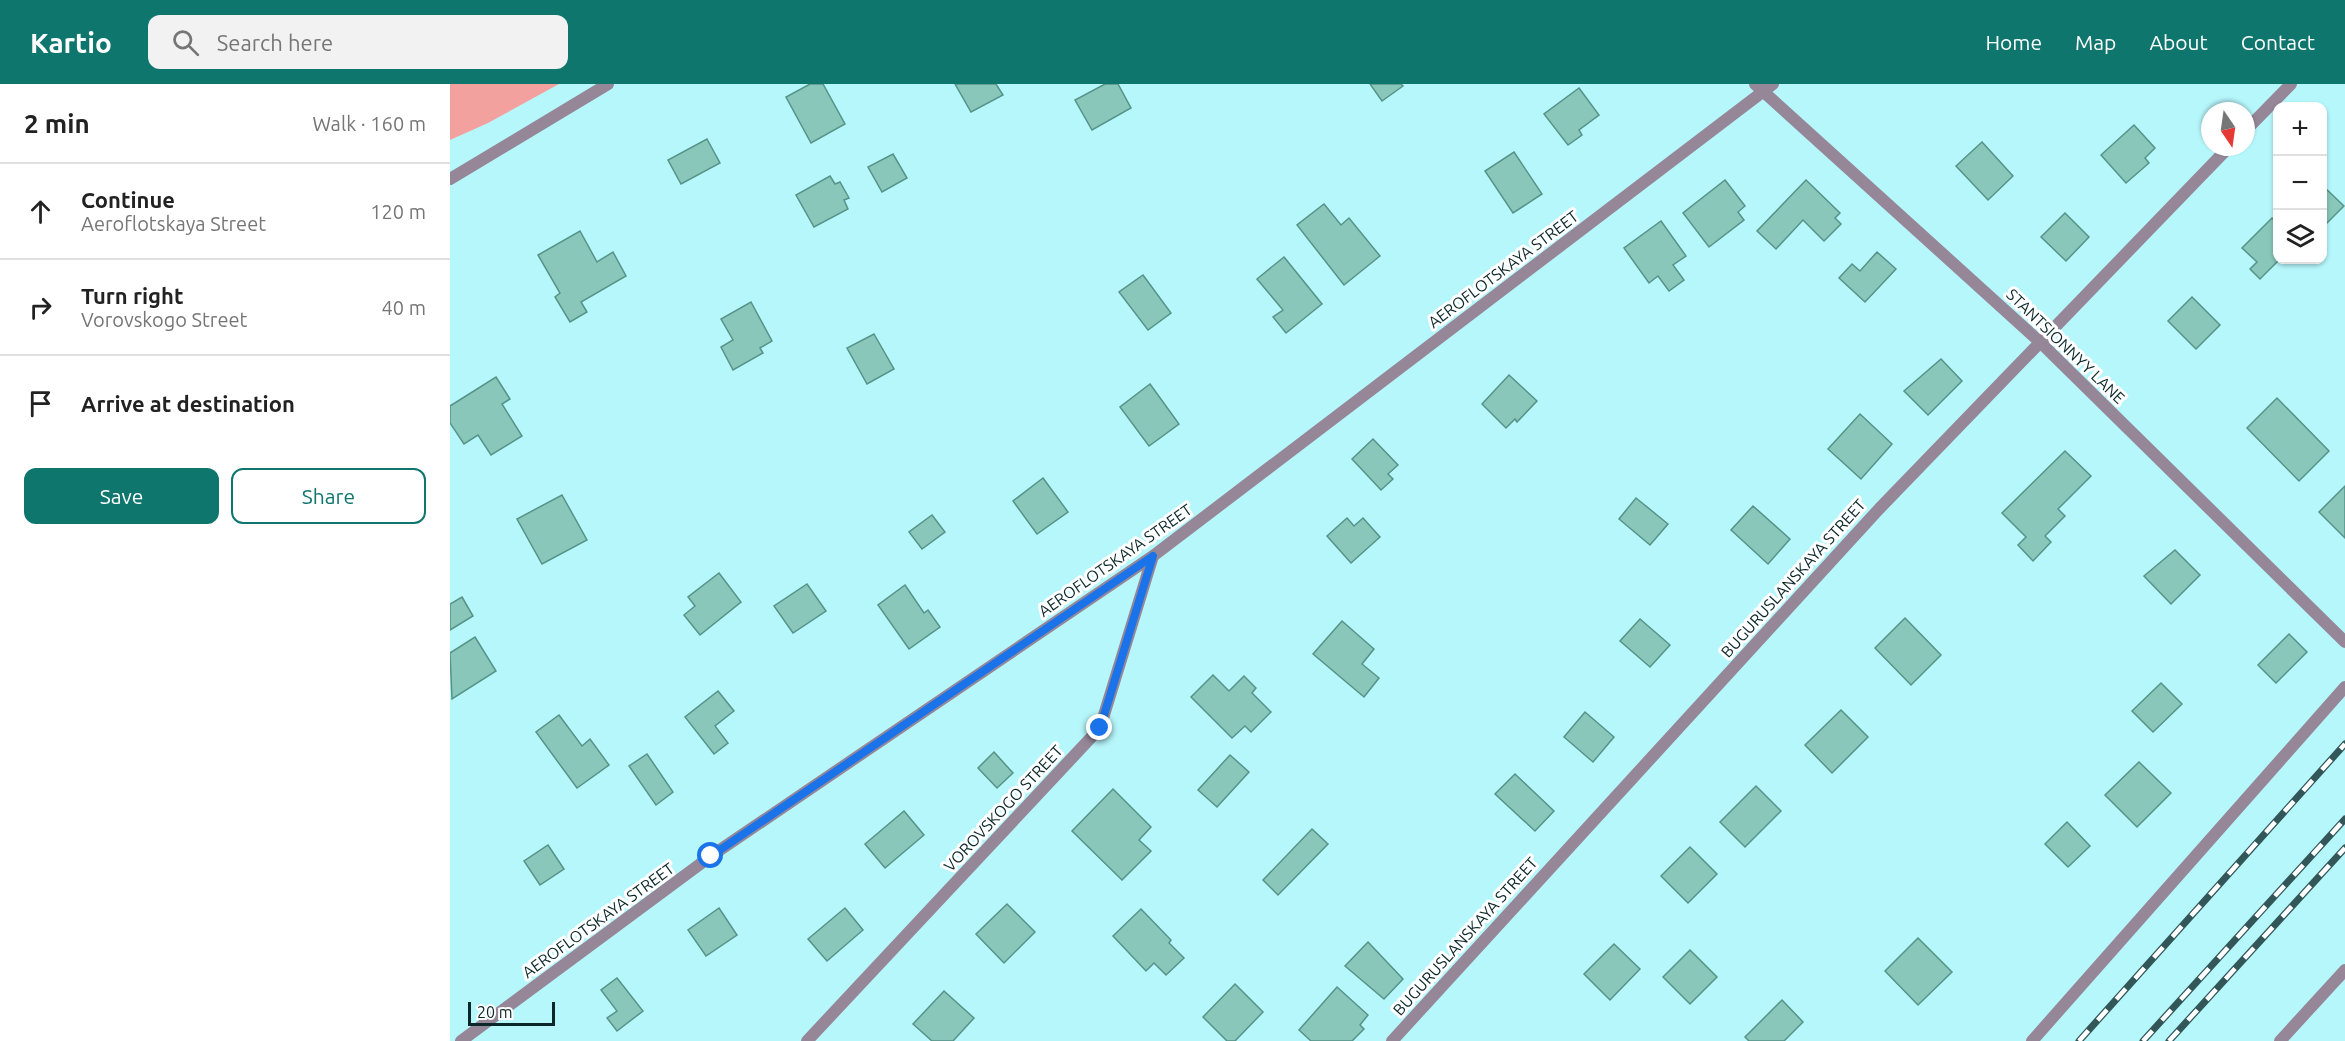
<!DOCTYPE html>
<meta charset="utf-8">
<style>
:root{--surface:#fff;--page:#f2f2f2;--text:#222;--muted:#767676;--line:#e0e0e0;--accent:#0f766e}
body{margin:0;font-family:Ubuntu,sans-serif;background:var(--page);color:var(--text)}
.controls{position:absolute;right:18px;top:18px;display:grid;overflow:hidden;border-radius:12px;box-shadow:0 2px 4px #0004}
.controls button{width:54px;height:54px;display:grid;place-items:center;padding:0;border:0;border-bottom:2px solid var(--line);background:var(--surface);color:var(--text);font:30px sans-serif}
.compass{position:absolute;left:1751px;top:18px;width:54px;height:54px;border-radius:50%;background:var(--surface);box-shadow:0 2px 4px #0004;rotate:167deg}
.scale{position:absolute;left:18px;bottom:15px;width:87px;box-sizing:border-box;padding-left:6px;border:3px solid #0c2729;border-top:0;font-size:16px;line-height:21px;white-space:nowrap;color:#0c2729;-webkit-text-stroke:4px #fff;paint-order:stroke}
.stop{position:absolute;width:18px;height:18px;margin:-14px;border:4px solid #1a73e8;border-radius:50%;background:#fff}
.stop.end{background:#1a73e8;border-color:#fff;box-shadow:0 2px 6px #0008}
.list{margin:0;padding:0;list-style:none}
h2{display:flex;justify-content:space-between;align-items:center;height:78px;margin:0;padding:0 24px;font-size:26px}
h2 small{font-size:20px;font-weight:400;color:var(--muted)}
.list li{display:grid;grid-template-columns:39px 1fr auto;gap:18px;align-items:center;box-sizing:border-box;height:96px;padding:0 24px;border-top:2px solid var(--line)}
.list b{display:block;font-size:22px;white-space:nowrap}
.list p{margin:0;font-size:20px;white-space:nowrap;color:var(--muted)}
.list em{font-size:20px;font-style:normal;color:var(--muted)}
.actions{display:flex;gap:12px;padding:18px 24px}
.actions a{flex:1;padding:14px 0;border:2px solid var(--accent);border-radius:12px;text-align:center;font-size:21px;color:var(--accent)}
.actions .main{background:var(--accent);color:#fff}
.icon{flex:none;width:33px;height:33px;fill:none;stroke:currentColor;stroke-width:2;stroke-linecap:round;stroke-linejoin:round}
.map{position:relative;flex:none;width:1895px;height:957px;overflow:hidden}
header{display:flex;align-items:center;gap:36px;box-sizing:border-box;height:84px;padding:0 30px;background:var(--accent);color:#fff}
header strong{font-size:28px}
nav{display:flex;gap:33px;margin-inline-start:auto;font-size:21px}
.search{width:420px;height:54px;background:var(--page);display:flex;align-items:center;gap:15px;box-sizing:border-box;padding:0 21px;border-radius:12px;color:var(--muted);font-size:22px}
main{display:flex}
aside{flex:1;background:var(--surface)}
.map>svg:first-child{display:block}
</style>
<header>
<strong>Kartio</strong>
<div class="search"><svg class="icon" aria-label="search" viewBox="0 0 24 24"><circle cx="10" cy="10" r="6"/><path d="M15 15l6 6"/></svg>Search here</div>
<nav><a>Home</a><a>Map</a><a>About</a><a>Contact</a></nav>
</header>
<main>
<aside>
<h2>2 min<small>Walk · 160 m</small></h2>
<ul class="list">
<li><svg class="icon" aria-label="ahead" viewBox="0 0 24 24"><path d="M12 20V5M6 11l6-6 6 6"/></svg><div><b>Continue</b><p>Aeroflotskaya Street</p></div><em>120 m</em></li>
<li><svg class="icon" aria-label="right" viewBox="0 0 24 24"><path d="M7 20v-9h11M14 6l5 5-5 5"/></svg><div><b>Turn right</b><p>Vorovskogo Street</p></div><em>40 m</em></li>
<li><svg class="icon" aria-label="arrive" viewBox="0 0 24 24"><path d="M6 21V4h12l-3 4 3 4H6"/></svg><div><b>Arrive at destination</b></div></li>
</ul>
<div class="actions"><a class="main">Save</a><a>Share</a></div>
</aside>
<div class="map">
<svg width="1895" height="957" viewBox="0 0 1895 957">
<rect width="100%" height="100%" fill="#b6f7fc"/>
<path fill="#f3a19e" d="M0,0H109L38,39L0,56Z"/>
<g fill="#89c7bb" stroke="#569388" stroke-width="1.5">
<path d="M360,0H373L395,40L361,59L336,13Z"/>
<path d="M505,0H546L553,11L521,28Z"/>
<path d="M655,0H668L681,24L642,46L625,16Z"/>
<path d="M920,0H951L953,2L932,17Z"/>
<path d="M1129,4L1149,31L1129,46L1132,51L1118,61L1094,30Z"/>
<path d="M1684,41L1705,64L1695,74L1699,79L1676,99L1651,71Z"/>
<path d="M257,55L270,79L231,100L218,76Z"/>
<path d="M1532,58L1563,92L1538,116L1506,82Z"/>
<path d="M1064,68L1092,110L1063,129L1035,87Z"/>
<path d="M443,70L457,94L432,108L418,83Z"/>
<path d="M380,92L385,100L390,98L399,114L394,116L398,125L364,143L346,111Z"/>
<path d="M1275,96L1295,122L1288,128L1294,136L1259,163L1233,129Z"/>
<path d="M1356,96L1390,129L1385,134L1391,140L1374,157L1353,136L1326,165L1307,147Z"/>
<path d="M1872,101L1894,122L1872,144Z"/>
<path d="M874,120L891,141L899,134L930,172L894,201L847,141Z"/>
<path d="M1615,129L1639,153L1616,177L1591,153Z"/>
<path d="M1822,134L1828,140L1829,176L1810,195L1800,185L1807,178L1792,164Z"/>
<path d="M1211,137L1236,172L1223,181L1234,196L1219,207L1208,192L1199,199L1174,164Z"/>
<path d="M130,147L147,178L163,168L176,192L131,218L137,228L120,238L105,213L110,209L88,171Z"/>
<path d="M1427,168L1446,185L1415,218L1389,194L1402,180L1410,187Z"/>
<path d="M834,173L872,220L836,249L823,233L833,226L807,195Z"/>
<path d="M693,191L721,229L698,246L669,208Z"/>
<path d="M1742,213L1770,241L1746,265L1718,237Z"/>
<path d="M301,218L322,257L310,264L313,269L283,286L271,263L283,256L271,235Z"/>
<path d="M424,250L444,285L417,300L397,264Z"/>
<path d="M1491,275L1512,297L1478,331L1454,307Z"/>
<path d="M1059,291L1087,317L1067,338L1065,335L1056,344L1032,320Z"/>
<path d="M46,293L60,315L52,320L72,352L41,371L28,351L14,360L0,339V322Z"/>
<path d="M700,300L729,340L699,362L670,323Z"/>
<path d="M1827,314L1879,367L1849,397L1797,344Z"/>
<path d="M1410,330L1442,360L1411,395L1378,365Z"/>
<path d="M923,355L948,381L938,390L943,395L931,406L902,375Z"/>
<path d="M1615,367L1641,392L1608,425L1615,432L1595,452L1601,458L1583,477L1568,461L1576,453L1552,429Z"/>
<path d="M593,394L618,428L587,450L563,417Z"/>
<path d="M1895,402V454L1869,428Z"/>
<path d="M112,411L137,456L92,480L67,435Z"/>
<path d="M1186,414L1218,440L1200,461L1169,435Z"/>
<path d="M1303,422L1340,455L1318,480L1281,446Z"/>
<path d="M482,431L495,448L472,465L459,448Z"/>
<path d="M897,434L904,442L913,434L930,453L901,479L877,452Z"/>
<path d="M1725,466L1750,491L1721,520L1694,492Z"/>
<path d="M269,489L291,518L250,551L234,531L245,522L238,513Z"/>
<path d="M357,500L376,527L343,549L324,522Z"/>
<path d="M455,501L474,529L478,526L490,543L459,565L428,521Z"/>
<path d="M12,513L23,532L0,546V520Z"/>
<path d="M1455,534L1491,571L1461,601L1425,564Z"/>
<path d="M1190,535L1220,561L1200,583L1170,557Z"/>
<path d="M892,537L924,565L912,580L929,594L914,613L863,570Z"/>
<path d="M1839,550L1857,568L1826,599L1808,581Z"/>
<path d="M25,553L46,587L2,615L0,569Z"/>
<path d="M763,591L779,607L794,592L806,604L802,609L821,628L801,648L795,642L782,654L741,613Z"/>
<path d="M1711,599L1732,620L1703,648L1682,627Z"/>
<path d="M268,607L284,627L265,642L278,659L264,670L235,633Z"/>
<path d="M1391,626L1418,653L1382,689L1355,661Z"/>
<path d="M1135,628L1164,653L1143,678L1114,653Z"/>
<path d="M109,631L132,662L140,655L159,681L127,704L86,648Z"/>
<path d="M544,668L563,689L547,704L528,684Z"/>
<path d="M197,670L223,708L206,721L179,682Z"/>
<path d="M780,671L799,688L767,723L748,706Z"/>
<path d="M1689,678L1721,709L1687,743L1655,711Z"/>
<path d="M1065,690L1104,727L1085,747L1045,710Z"/>
<path d="M1306,702L1331,727L1295,763L1270,738Z"/>
<path d="M663,705L701,743L689,756L701,767L672,796L622,747Z"/>
<path d="M454,727L474,751L435,784L415,760Z"/>
<path d="M1617,738L1640,762L1618,783L1595,760Z"/>
<path d="M862,745L878,760L828,811L813,796Z"/>
<path d="M98,761L114,785L90,801L74,777Z"/>
<path d="M1240,763L1267,790L1238,819L1211,792Z"/>
<path d="M557,820L585,848L554,879L526,850Z"/>
<path d="M269,824L287,851L256,872L238,846Z"/>
<path d="M395,824L413,846L377,877L358,855Z"/>
<path d="M691,825L721,856L719,859L734,874L716,891L704,879L696,887L663,852Z"/>
<path d="M1468,854L1502,888L1468,921L1435,887Z"/>
<path d="M918,858L953,895L934,915L895,882Z"/>
<path d="M1164,860L1190,885L1160,916L1134,890Z"/>
<path d="M1240,866L1267,893L1240,920L1213,893Z"/>
<path d="M167,894L193,927L167,947L157,934L167,927L151,906Z"/>
<path d="M785,900L813,928L785,957H777L753,933Z"/>
<path d="M887,903L918,931L910,941L914,945L902,957H861L849,946Z"/>
<path d="M494,907L524,934L503,957H482L463,940Z"/>
<path d="M1332,916L1353,938L1334,957H1299L1295,953Z"/>
</g>
<g fill="none" stroke-linecap="round" stroke-linejoin="round">
<g stroke="#968798" stroke-width="12">
<path d="M1305,0L1590,258L1895,558"/>
<path d="M1796,46L1841,0"/>
<path d="M11,957L261,772L703,472L1323,0"/>
<path d="M357,957L650,644L703,472"/>
<path d="M942,957L1429,425L1779,63"/>
<path d="M1582,957L1895,603"/>
<path d="M1830,957L1895,886"/>
</g>
<path stroke="#968798" stroke-width="12" d="M0,95L158,0"/>
<defs>
<g id="rail">
<path d="M1629,957L1895,660"/>
<path d="M1693,957L1895,735"/>
<path d="M1719,957L1895,764"/>
</g>
</defs>
<use href="#rail" stroke="#335659" stroke-width="7"/>
<use href="#rail" stroke="#fff" stroke-width="4.5" stroke-dasharray="14" stroke-linecap="butt"/>
</g>
<g fill="none" stroke-linecap="round" stroke-linejoin="round">
<path stroke="#1a73e8" stroke-width="8" d="M261,772L703,472L650,644"/>
</g>
<g text-anchor="middle" dominant-baseline="central" stroke-width="6" stroke-linejoin="round" paint-order="stroke">
<g font-size="16" fill="#0c2729" stroke="#fff">
<text transform="translate(1053 185) rotate(-37)">AEROFLOTSKAYA STREET</text>
<text transform="translate(1616 262) rotate(44)">STANTSIONNYY LANE</text>
<text transform="translate(665 476) rotate(-35)">AEROFLOTSKAYA STREET</text>
<text transform="translate(1343 494) rotate(-48)">BUGURUSLANSKAYA STREET</text>
<text transform="translate(553 724) rotate(-47)">VOROVSKOGO STREET</text>
<text transform="translate(148 836) rotate(-36)">AEROFLOTSKAYA STREET</text>
<text transform="translate(1015 852) rotate(-48)">BUGURUSLANSKAYA STREET</text>
</g>
</g>
</svg>
<div class="controls">
<button>+</button>
<button>−</button>
<button><svg class="icon" aria-label="layers" viewBox="0 0 24 24"><path d="M12 4l9 5-9 5-9-5zM3 14l9 5 9-5"/></svg></button>
</div>
<svg class="compass" viewBox="-18 -18 36 36"><path d="M0-13l5 13h-10z" fill="#e53935"/><path d="M0 13l5-13h-10z" fill="#767676"/></svg>
<div class="scale">20 m</div>
<div class="stop" style="left:261px;top:772px"></div>
<div class="stop end" style="left:650px;top:644px"></div>
</div>
</main>
